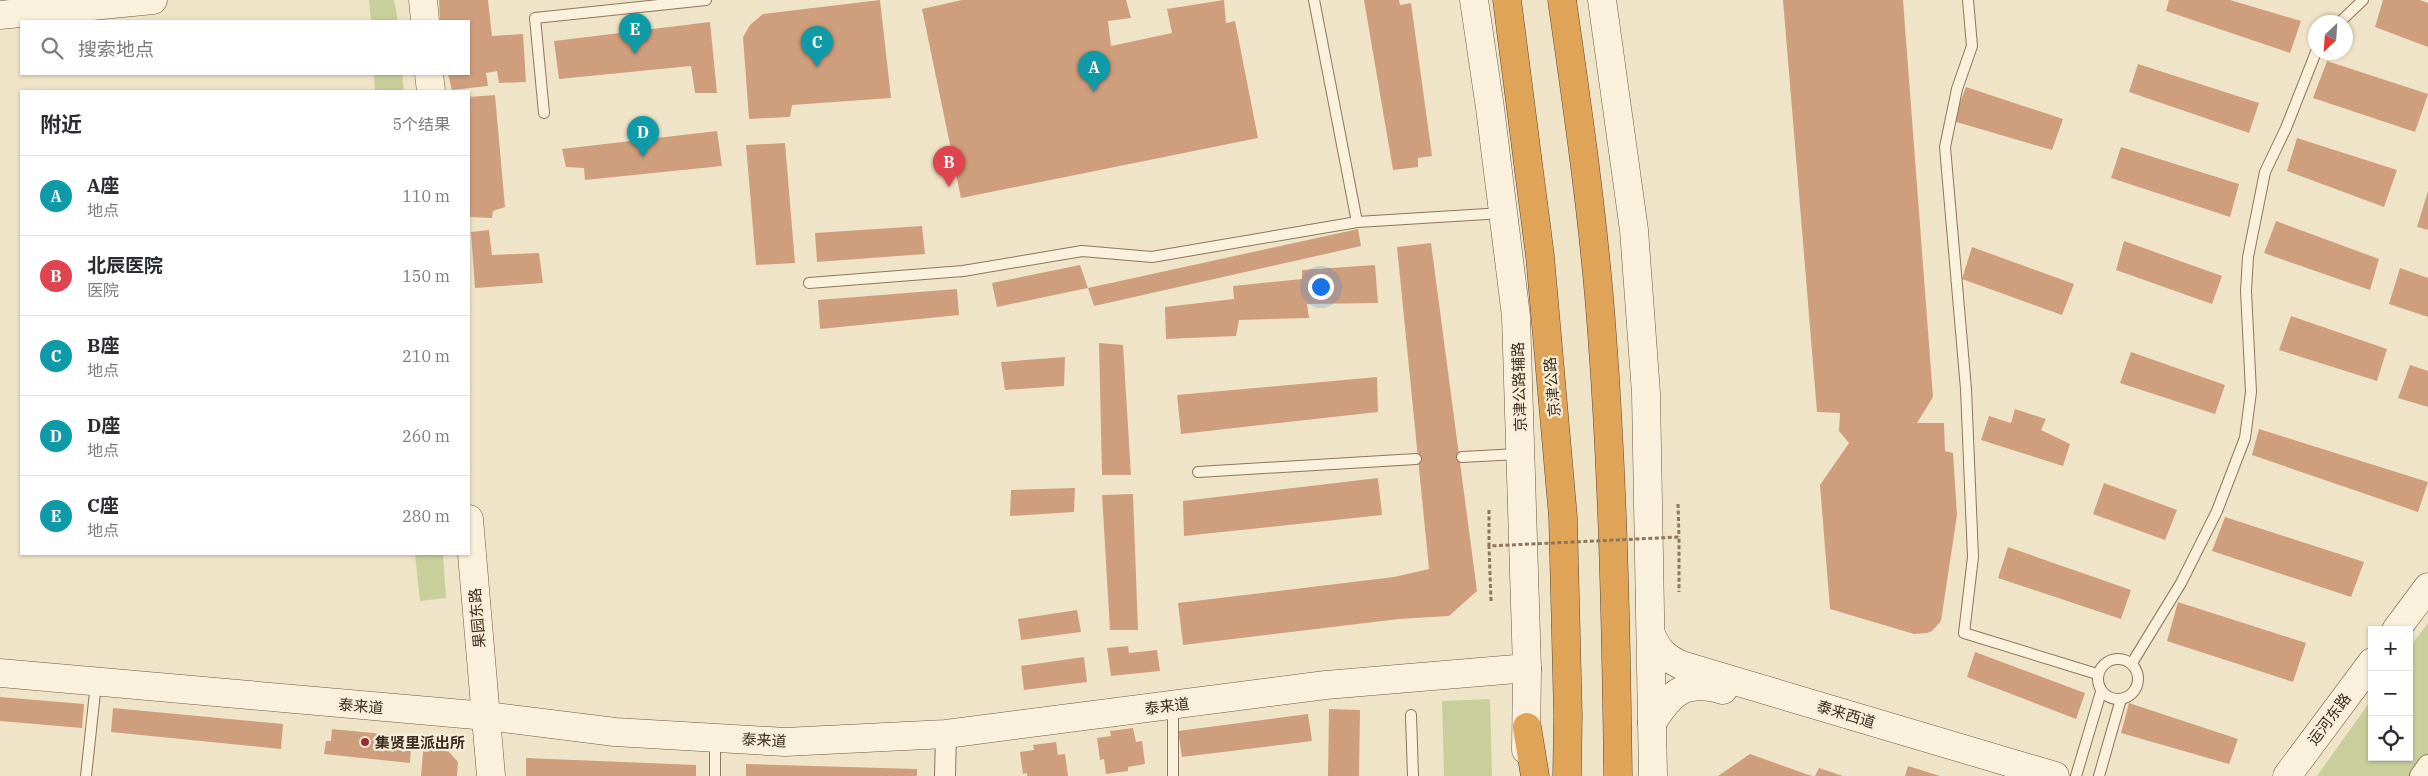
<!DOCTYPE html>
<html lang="zh">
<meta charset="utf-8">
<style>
:root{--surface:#fff;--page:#f7f7f7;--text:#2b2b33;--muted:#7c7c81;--line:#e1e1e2;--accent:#9e2a2b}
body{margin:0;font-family:"IBM Plex Serif","Noto Sans SC",serif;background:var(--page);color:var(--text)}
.controls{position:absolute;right:15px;bottom:15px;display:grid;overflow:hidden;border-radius:0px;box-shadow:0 1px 4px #0004}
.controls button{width:45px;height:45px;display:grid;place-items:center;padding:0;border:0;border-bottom:1px solid var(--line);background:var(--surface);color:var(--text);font:25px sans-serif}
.compass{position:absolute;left:2308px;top:15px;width:45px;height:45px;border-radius:50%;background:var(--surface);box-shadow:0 1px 4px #0004;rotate:205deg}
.you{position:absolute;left:1320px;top:286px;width:18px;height:18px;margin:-12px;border:4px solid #fff;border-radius:50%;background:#1a73e8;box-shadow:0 0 0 8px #1a73e833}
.badge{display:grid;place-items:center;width:32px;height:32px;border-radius:50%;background:var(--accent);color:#fff;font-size:16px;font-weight:700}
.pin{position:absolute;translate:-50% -41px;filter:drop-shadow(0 1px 2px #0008)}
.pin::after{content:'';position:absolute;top:26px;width:18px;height:15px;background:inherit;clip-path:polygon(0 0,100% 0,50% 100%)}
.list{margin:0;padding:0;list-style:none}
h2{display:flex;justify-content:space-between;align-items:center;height:65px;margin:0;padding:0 20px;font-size:21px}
h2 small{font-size:16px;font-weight:400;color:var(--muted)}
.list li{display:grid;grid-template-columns:32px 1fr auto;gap:15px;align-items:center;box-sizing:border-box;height:80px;padding:0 20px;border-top:1px solid var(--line)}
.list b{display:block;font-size:19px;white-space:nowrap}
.list p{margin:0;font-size:16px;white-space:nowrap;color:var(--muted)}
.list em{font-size:16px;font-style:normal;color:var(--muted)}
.icon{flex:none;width:28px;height:28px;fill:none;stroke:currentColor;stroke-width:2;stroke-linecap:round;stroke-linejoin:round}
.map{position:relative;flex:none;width:2428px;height:776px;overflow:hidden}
.search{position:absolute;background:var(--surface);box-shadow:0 1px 4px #0004;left:20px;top:20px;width:450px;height:55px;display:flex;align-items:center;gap:12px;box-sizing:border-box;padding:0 18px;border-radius:0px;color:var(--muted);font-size:19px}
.panel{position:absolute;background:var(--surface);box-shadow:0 1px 4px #0004;left:20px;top:90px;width:450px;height:465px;border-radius:0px}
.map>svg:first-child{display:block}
</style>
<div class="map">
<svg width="2428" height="776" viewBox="0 0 2428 776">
<rect width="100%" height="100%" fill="#f0e4c8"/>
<g fill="#c9cf9b">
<path d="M369,0H394L398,21H371Z"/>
<path d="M374,74H402L404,91H375Z"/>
<path d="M415,554H443L446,598L420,601Z"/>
<path d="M2428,623V756L2414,776H2317L2372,699V757H2409V648Z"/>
<path d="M1490,699L1492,776H1444L1442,701Z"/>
</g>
<g fill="#cf9f7d">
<path d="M439,0H488L492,36L523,34L526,82L499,83L497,71L486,73L488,86L452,90L448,74H469V21H440Z"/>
<path d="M880,0L891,98L792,105L790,117L749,119L743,37L750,25L763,14Z"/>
<path d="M962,0H1126L1131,18L1108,21L1111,46L1172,33L1167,9L1224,0L1226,23L1235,21L1258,138L961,198L922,9Z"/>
<path d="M1364,0H1399L1400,5L1411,3L1432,156L1418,158V167L1393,170Z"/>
<path d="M1783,0H1903L1933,397L1917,423H1944L1945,451L1953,453L1957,515L1941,621L1932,631L1927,633L1914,634L1830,609L1820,485L1849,443L1839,431L1840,413L1817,412Z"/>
<path d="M2169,0H2230L2301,21L2290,53L2166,11Z"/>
<path d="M2383,0H2420L2428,3V47L2375,27Z"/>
<path d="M710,22L717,93H695L691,66L559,79L554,41Z"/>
<path d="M2327,61L2428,94L2415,132L2313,98Z"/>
<path d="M2138,64L2259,103L2249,133L2129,92Z"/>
<path d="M1966,87L2063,119L2052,150L1953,121Z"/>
<path d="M495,95L505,207L493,211L492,218L469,217V97Z"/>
<path d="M717,131L722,166L585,180L584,168L566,167L562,149Z"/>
<path d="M2297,138L2397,170L2384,207L2287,171Z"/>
<path d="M785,143L795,263L756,265L746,145Z"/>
<path d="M2121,147L2239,184L2230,217L2111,178Z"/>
<path d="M2428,191V230L2417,227Z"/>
<path d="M2276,221L2379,259L2370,290L2264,253Z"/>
<path d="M922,226L925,254L817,262L815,233Z"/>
<path d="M1358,229L1361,246L1094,306L1088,288Z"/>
<path d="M489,230L492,255L539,253L543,283L475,288L471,232Z"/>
<path d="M2124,241L2222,276L2212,304L2116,270Z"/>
<path d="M1431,243L1477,591L1449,616L1399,619L1183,645L1178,603L1394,577L1429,569L1397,247Z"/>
<path d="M1972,247L2074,284L2062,315L1962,279Z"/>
<path d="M1080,265L1088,288L997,307L992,283Z"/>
<path d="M1375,265L1378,303L1307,304L1309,318L1239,320L1236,336L1166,339L1165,307L1234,299L1233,286L1302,279V270Z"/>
<path d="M2400,268L2428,278V317L2389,304Z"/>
<path d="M957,289L959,315L820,329L818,300Z"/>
<path d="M2291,316L2387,349L2377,381L2279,350Z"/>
<path d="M1099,343L1123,345L1131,475H1102Z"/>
<path d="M2131,352L2225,385L2215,414L2120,383Z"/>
<path d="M1065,357L1064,386L1005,390L1001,362Z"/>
<path d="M2410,365L2428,371V407L2398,398Z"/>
<path d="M1377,377L1378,412L1181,434L1177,395Z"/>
<path d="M2015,409L2046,419L2041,430L2070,444L2063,466L1981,440L1989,416L2011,423Z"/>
<path d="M2259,429L2428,482L2418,512L2252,455Z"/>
<path d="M1378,478L1382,515L1184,536L1183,501Z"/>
<path d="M2104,483L2177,510L2165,540L2093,514Z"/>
<path d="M1075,488L1074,512L1010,516L1011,490Z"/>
<path d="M1133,494L1138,630H1110L1102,495Z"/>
<path d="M2225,517L2364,562L2351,597L2212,551Z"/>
<path d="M2008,547L2131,590L2121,619L1998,578Z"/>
<path d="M2178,602L2306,643L2293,682L2167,641Z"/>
<path d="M1077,610L1081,632L1021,640L1018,619Z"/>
<path d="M1128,646L1129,653L1157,650L1160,671L1111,676L1107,648Z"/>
<path d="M1975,652L2085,693L2076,719L1967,677Z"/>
<path d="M1084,657L1087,682L1024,690L1021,666Z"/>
<path d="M0,697L84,704L82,728L0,721Z"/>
<path d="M2129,703L2238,739L2229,764L2121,733Z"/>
<path d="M113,708L283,724L281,749L111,732Z"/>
<path d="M1329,709L1360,710L1359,776H1328Z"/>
<path d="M1308,714L1312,741L1182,757L1178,731Z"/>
<path d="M1133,728L1136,742L1142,741L1145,764L1128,767V771L1106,774L1104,759L1100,760L1097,738L1111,736L1110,731Z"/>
<path d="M332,729L404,736L403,745L411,746L410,763L324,754L326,741H331Z"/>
<path d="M424,741L441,743L458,762L457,776H421Z"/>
<path d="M1056,742L1058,755L1065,754L1068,776H1027V773L1023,774L1020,752L1034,750L1033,745Z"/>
<path d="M1750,754L1812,776H1718Z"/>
<path d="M526,758L696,765V776H526Z"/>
<path d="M746,764L917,769V776H746Z"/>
<path d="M1908,766L1940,776H1905Z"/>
<path d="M1819,768L1843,776H1815Z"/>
</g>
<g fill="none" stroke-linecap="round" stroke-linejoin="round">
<defs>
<g id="lane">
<path d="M1314,0L1357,222L1503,213"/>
<path d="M1968,0L1972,46L1957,89L1945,147L1966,389L1973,557L1964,633L2097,674"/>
<path d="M2340,22L2363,0"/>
<path d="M544,113L535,18L706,0"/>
<path d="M809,283L963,271L1082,251L1152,257L1357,222"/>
<path d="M1462,457L1518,454"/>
<path d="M1198,472L1416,459"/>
<circle cx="2118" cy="679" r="20"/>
<path d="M2132,663L2181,583L2217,511L2245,438L2251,392L2246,291L2248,257L2265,172L2286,128L2316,52"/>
<path d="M1173,706V776"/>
<path d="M1411,715L1413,776"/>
<path d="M86,776L96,683"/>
<path d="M715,776V739"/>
<path d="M2076,776L2101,692"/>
<path d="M2099,776L2121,699"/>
</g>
<g id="street">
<path d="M945,776L946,734"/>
<path d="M2420,776L2428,765"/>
</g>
<g id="secondary">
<path d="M423,0L425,21"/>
<path d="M1474,0L1490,108L1516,316L1527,668L1526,750"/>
<path d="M1602,0L1634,230L1646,393L1653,776"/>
<path d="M0,15L153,0"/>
<path d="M429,74L431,91"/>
<path d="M469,519L491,776"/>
<path d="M2396,630L2428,587"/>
<path d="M1651,634C1657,650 1666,658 1681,665L2055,776"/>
<path d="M0,673L486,716L615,732L785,742L946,734L1326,685L1527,668"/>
<path d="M1652,723C1671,692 1686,679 1723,690"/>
<path d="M2287,776L2372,662"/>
</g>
<g id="highway">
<path d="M1507,0L1540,256L1563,517L1568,716L1567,776"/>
<path d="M1562,0C1578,111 1594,222 1602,334C1613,481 1616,628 1618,776"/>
<path d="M1527,727L1535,776"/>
</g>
</defs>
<use href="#lane" stroke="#8d765c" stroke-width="12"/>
<use href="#street" stroke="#8d765c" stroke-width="22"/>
<use href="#secondary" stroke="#6f573f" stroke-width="29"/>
<use href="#highway" stroke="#5b4430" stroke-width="29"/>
<g stroke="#8d765c" stroke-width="3" stroke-dasharray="4 2.5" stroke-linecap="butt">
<path d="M1678,504L1679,537"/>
<path d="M1489,510V546"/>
</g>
<use href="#lane" stroke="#faf1dc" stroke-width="10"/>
<use href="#street" stroke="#faf1dc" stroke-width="20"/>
<use href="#secondary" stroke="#faf1dc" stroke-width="28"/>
<use href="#highway" stroke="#e0a458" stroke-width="28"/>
<path stroke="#8d765c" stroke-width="3" stroke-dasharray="4 2.5" stroke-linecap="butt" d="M1491,601L1489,546L1679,537V592"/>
</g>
<circle fill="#9e2a2b" stroke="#f7eed8" stroke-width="2" cx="365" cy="742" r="5"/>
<g text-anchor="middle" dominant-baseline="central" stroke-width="4.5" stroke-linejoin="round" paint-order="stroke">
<g font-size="15" fill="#3d2e20" stroke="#f7eed8">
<text transform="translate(1519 387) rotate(-92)">京津公路辅路</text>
<text transform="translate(1552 387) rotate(-95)">京津公路</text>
<text transform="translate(477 618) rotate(-95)">果园东路</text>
<text transform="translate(361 706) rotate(5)">泰来道</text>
<text transform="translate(1167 706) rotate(-7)">泰来道</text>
<text transform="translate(1846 714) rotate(17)">泰来西道</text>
<text transform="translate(2329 719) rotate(-53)">运河东路</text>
<text transform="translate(764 740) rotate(3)">泰来道</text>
</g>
<g font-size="15" font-weight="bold" fill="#3d2e20" stroke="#f7eed8" text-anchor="start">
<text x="375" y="742">集贤里派出所</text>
</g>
</g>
</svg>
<div class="controls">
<button>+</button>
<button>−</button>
<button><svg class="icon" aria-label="locate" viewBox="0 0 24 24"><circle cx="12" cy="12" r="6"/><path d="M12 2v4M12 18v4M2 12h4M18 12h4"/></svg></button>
</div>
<svg class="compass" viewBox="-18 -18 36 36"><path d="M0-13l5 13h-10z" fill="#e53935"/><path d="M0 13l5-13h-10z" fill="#7c7c81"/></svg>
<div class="you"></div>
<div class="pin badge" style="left:1094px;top:92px;background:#0f9aa8">A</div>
<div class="pin badge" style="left:949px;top:187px;background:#e0444e">B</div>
<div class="pin badge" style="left:817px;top:67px;background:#0f9aa8">C</div>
<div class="pin badge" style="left:643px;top:157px;background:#0f9aa8">D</div>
<div class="pin badge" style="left:635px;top:54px;background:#0f9aa8">E</div>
<div class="search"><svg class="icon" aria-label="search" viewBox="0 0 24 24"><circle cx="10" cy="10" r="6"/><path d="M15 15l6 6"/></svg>搜索地点</div>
<section class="panel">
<h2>附近<small>5个结果</small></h2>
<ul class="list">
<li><span class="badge" style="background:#0f9aa8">A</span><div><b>A座</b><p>地点</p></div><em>110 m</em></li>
<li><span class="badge" style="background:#e0444e">B</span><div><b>北辰医院</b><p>医院</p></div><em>150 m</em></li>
<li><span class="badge" style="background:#0f9aa8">C</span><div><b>B座</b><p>地点</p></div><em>210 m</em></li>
<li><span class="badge" style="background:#0f9aa8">D</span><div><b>D座</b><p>地点</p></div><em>260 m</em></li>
<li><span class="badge" style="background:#0f9aa8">E</span><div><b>C座</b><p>地点</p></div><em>280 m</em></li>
</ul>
</section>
</div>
